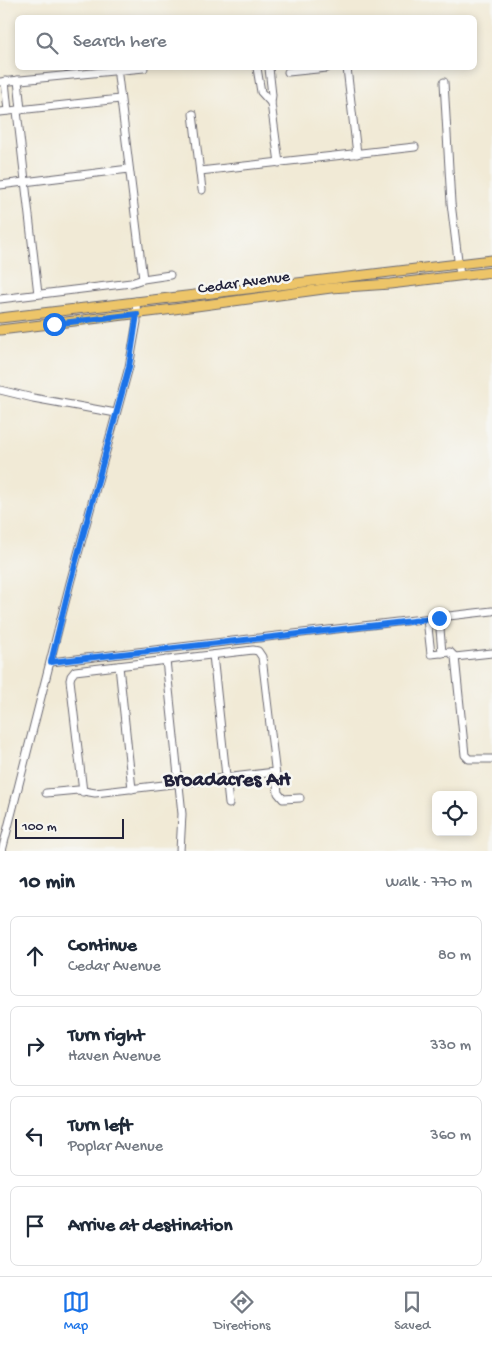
<!DOCTYPE html>
<meta charset="utf-8">
<style>
:root{--surface:#fff;--page:#f6f6f7;--text:#1f2937;--muted:#747a83;--line:#e0e1e3;--accent:#1a73e8}
body{margin:0;font-family:"Gochi Hand",sans-serif;background:var(--page);color:var(--text)}
.controls{position:absolute;right:15px;bottom:15px;display:grid;overflow:hidden;border-radius:8px;box-shadow:0 2px 8px #0003}
.controls button{width:45px;height:45px;display:grid;place-items:center;padding:0;border:0;border-bottom:1px solid var(--line);background:var(--surface);color:var(--text);font:25px sans-serif}
.scale{position:absolute;left:15px;bottom:12px;width:109px;box-sizing:border-box;padding-left:5px;border:2px solid #22223b;border-top:0;font-size:14px;line-height:18px;white-space:nowrap;color:#22223b;-webkit-text-stroke:4px #f6f6f2;paint-order:stroke}
.stop{position:absolute;width:15px;height:15px;margin:-11px;border:4px solid #1a73e8;border-radius:50%;background:#fff}
.stop.end{background:#1a73e8;border-color:#fff;box-shadow:0 1px 5px #0008}
.list{margin:0;padding:0;list-style:none}
h2{display:flex;justify-content:space-between;align-items:center;height:65px;margin:0;padding:0 20px;font-size:21px}
h2 small{font-size:16px;font-weight:400;color:var(--muted)}
.list li{display:grid;grid-template-columns:32px 1fr auto;gap:15px;align-items:center;box-sizing:border-box;height:80px;margin:0 10px 10px;padding:0 10px;border:1px solid var(--line);border-radius:8px}
.list b{display:block;font-size:19px;white-space:nowrap}
.list p{margin:0;font-size:16px;white-space:nowrap;color:var(--muted)}
.list em{font-size:16px;font-style:normal;color:var(--muted)}
.icon{flex:none;width:28px;height:28px;fill:none;stroke:currentColor;stroke-width:2;stroke-linecap:round;stroke-linejoin:round}
.map{position:relative;flex:none;width:492px;height:851px;overflow:hidden}
.search{position:absolute;background:var(--surface);box-shadow:0 2px 8px #0003;left:15px;right:15px;top:15px;height:55px;display:flex;align-items:center;gap:12px;box-sizing:border-box;padding:0 18px;border-radius:8px;color:var(--muted);font-size:19px}
.sheet{height:425px;background:var(--surface)}
nav{display:flex;justify-content:space-around;align-items:center;box-sizing:border-box;height:70px;border-top:1px solid var(--line);background:var(--surface);font-size:14px;color:var(--muted)}
nav a{display:grid;justify-items:center;gap:2px}
nav .on{color:var(--accent)}
.map>svg:first-child{display:block}
</style>
<div class="map">
<svg width="492" height="851" viewBox="0 0 492 851">
<rect width="100%" height="100%" fill="#f6f6f2"/>
<filter id="ink" filterUnits="userSpaceOnUse"><feTurbulence type="fractalNoise" baseFrequency=".02" numOctaves="2"/><feDisplacementMap in="SourceGraphic" scale="10" xChannelSelector="R" yChannelSelector="G"/><feConvolveMatrix kernelMatrix="1 2 1 2 8 2 1 2 1" color-interpolation-filters="sRGB"/></filter>
<filter id="wash" filterUnits="userSpaceOnUse"><feTurbulence type="fractalNoise" baseFrequency=".0096" numOctaves="4" result="noise"/><feDisplacementMap in="SourceGraphic" scale="20" xChannelSelector="R" yChannelSelector="G"/><feGaussianBlur stdDeviation="1.12" result="paint"/><feColorMatrix in="noise" values="0 0 0 0 0 0 0 0 0 0 0 0 0 0 0 0 0 1.4 0 .05"/><feComposite in="paint" operator="in"/></filter>
<g filter="url(#wash)">
<rect width="100%" height="100%" fill="#f1ead6"/>
</g>
<g filter="url(#ink)">
<g fill="none" stroke-linecap="round" stroke-linejoin="round">
<defs>
<g id="minor">
<path d="M257,68L261,92L271,103"/>
<path d="M269,68L272,95L271,103L279,163"/>
<path d="M347,68L357,154"/>
<path d="M288,72L327,68"/>
<path d="M118,76L143,279"/>
<path d="M18,80L21,110"/>
<path d="M5,81L8,111"/>
<path d="M0,82L144,68"/>
<path d="M444,82L451,203L460,276"/>
<path d="M17,111L38,294"/>
<path d="M0,112L120,99"/>
<path d="M193,114L202,190"/>
<path d="M200,171L415,147"/>
<path d="M0,185L129,169"/>
<path d="M0,299L131,283L143,279L170,275"/>
<path d="M0,390L33,398L116,413"/>
<path d="M439,617L442,653"/>
<path d="M427,619L431,654L450,652L455,657L465,755L469,759H492"/>
<path d="M213,655L229,804"/>
<path d="M455,657L492,653"/>
<path d="M166,660L182,814L180,851"/>
<path d="M51,662L492,611"/>
<path d="M119,666L132,789"/>
<path d="M83,792L70,680L71,676L75,671L253,650L258,651L262,657L278,793L283,799L300,798"/>
<path d="M46,793L78,790L95,793L275,772"/>
<path d="M2,851L70,583L129,367L137,322L136,301"/>
</g>
<g id="major">
<path d="M0,318L492,260"/>
<path d="M0,330L174,309L331,288L390,284L492,272"/>
</g>
</defs>
<use href="#minor" stroke="#6a6871" stroke-width="9"/>
<use href="#major" stroke="#6a6871" stroke-width="11"/>
<use href="#minor" stroke="#fff" stroke-width="7"/>
<use href="#major" stroke="#edc569" stroke-width="9"/>
</g>
</g>
<g fill="none" stroke-linecap="round" stroke-linejoin="round" filter="url(#ink)">
<path stroke="#1a73e8" stroke-width="6" d="M54,324L137,314L129,367L70,583L51,662L439,618"/>
</g>
<g text-anchor="middle" dominant-baseline="central" stroke-width="5" stroke-linejoin="round" paint-order="stroke">
<g font-size="16" fill="#22223b" stroke="#f6f6f2">
<text transform="translate(244 284) rotate(-8)">Cedar Avenue</text>
</g>
<g font-size="21" font-weight="bold" fill="#22223b" stroke="#f6f6f2">
<text x="227" y="781">Broadacres AH</text>
</g>
</g>
</svg>
<div class="controls">
<button><svg class="icon" aria-label="locate" viewBox="0 0 24 24"><circle cx="12" cy="12" r="6"/><path d="M12 2v4M12 18v4M2 12h4M18 12h4"/></svg></button>
</div>
<div class="scale">100 m</div>
<div class="stop" style="left:54px;top:324px"></div>
<div class="stop end" style="left:439px;top:618px"></div>
<div class="search"><svg class="icon" aria-label="search" viewBox="0 0 24 24"><circle cx="10" cy="10" r="6"/><path d="M15 15l6 6"/></svg>Search here</div>
</div>
<section class="sheet">
<h2>10 min<small>Walk · 770 m</small></h2>
<ul class="list">
<li><svg class="icon" aria-label="ahead" viewBox="0 0 24 24"><path d="M12 20V5M6 11l6-6 6 6"/></svg><div><b>Continue</b><p>Cedar Avenue</p></div><em>80 m</em></li>
<li><svg class="icon" aria-label="right" viewBox="0 0 24 24"><path d="M7 20v-9h11M14 6l5 5-5 5"/></svg><div><b>Turn right</b><p>Haven Avenue</p></div><em>330 m</em></li>
<li><svg class="icon" aria-label="left" viewBox="0 0 24 24"><path d="M17 20v-9H6M10 6l-5 5 5 5"/></svg><div><b>Turn left</b><p>Poplar Avenue</p></div><em>360 m</em></li>
<li><svg class="icon" aria-label="arrive" viewBox="0 0 24 24"><path d="M6 21V4h12l-3 4 3 4H6"/></svg><div><b>Arrive at destination</b></div></li>
</ul>
</section>
<nav>
<a class="on"><svg class="icon" aria-label="map" viewBox="0 0 24 24"><path d="M3 6l6-2 6 2 6-2v14l-6 2-6-2-6 2zM9 4v14M15 6v14"/></svg>Map</a>
<a><svg class="icon" aria-label="directions" viewBox="0 0 24 24"><path d="M12 3l9 9-9 9-9-9zM9 14v-3h6M13 9l2 2-2 2"/></svg>Directions</a>
<a><svg class="icon" aria-label="saved" viewBox="0 0 24 24"><path d="M7 4h10v16l-5-4-5 4z"/></svg>Saved</a>
</nav>
